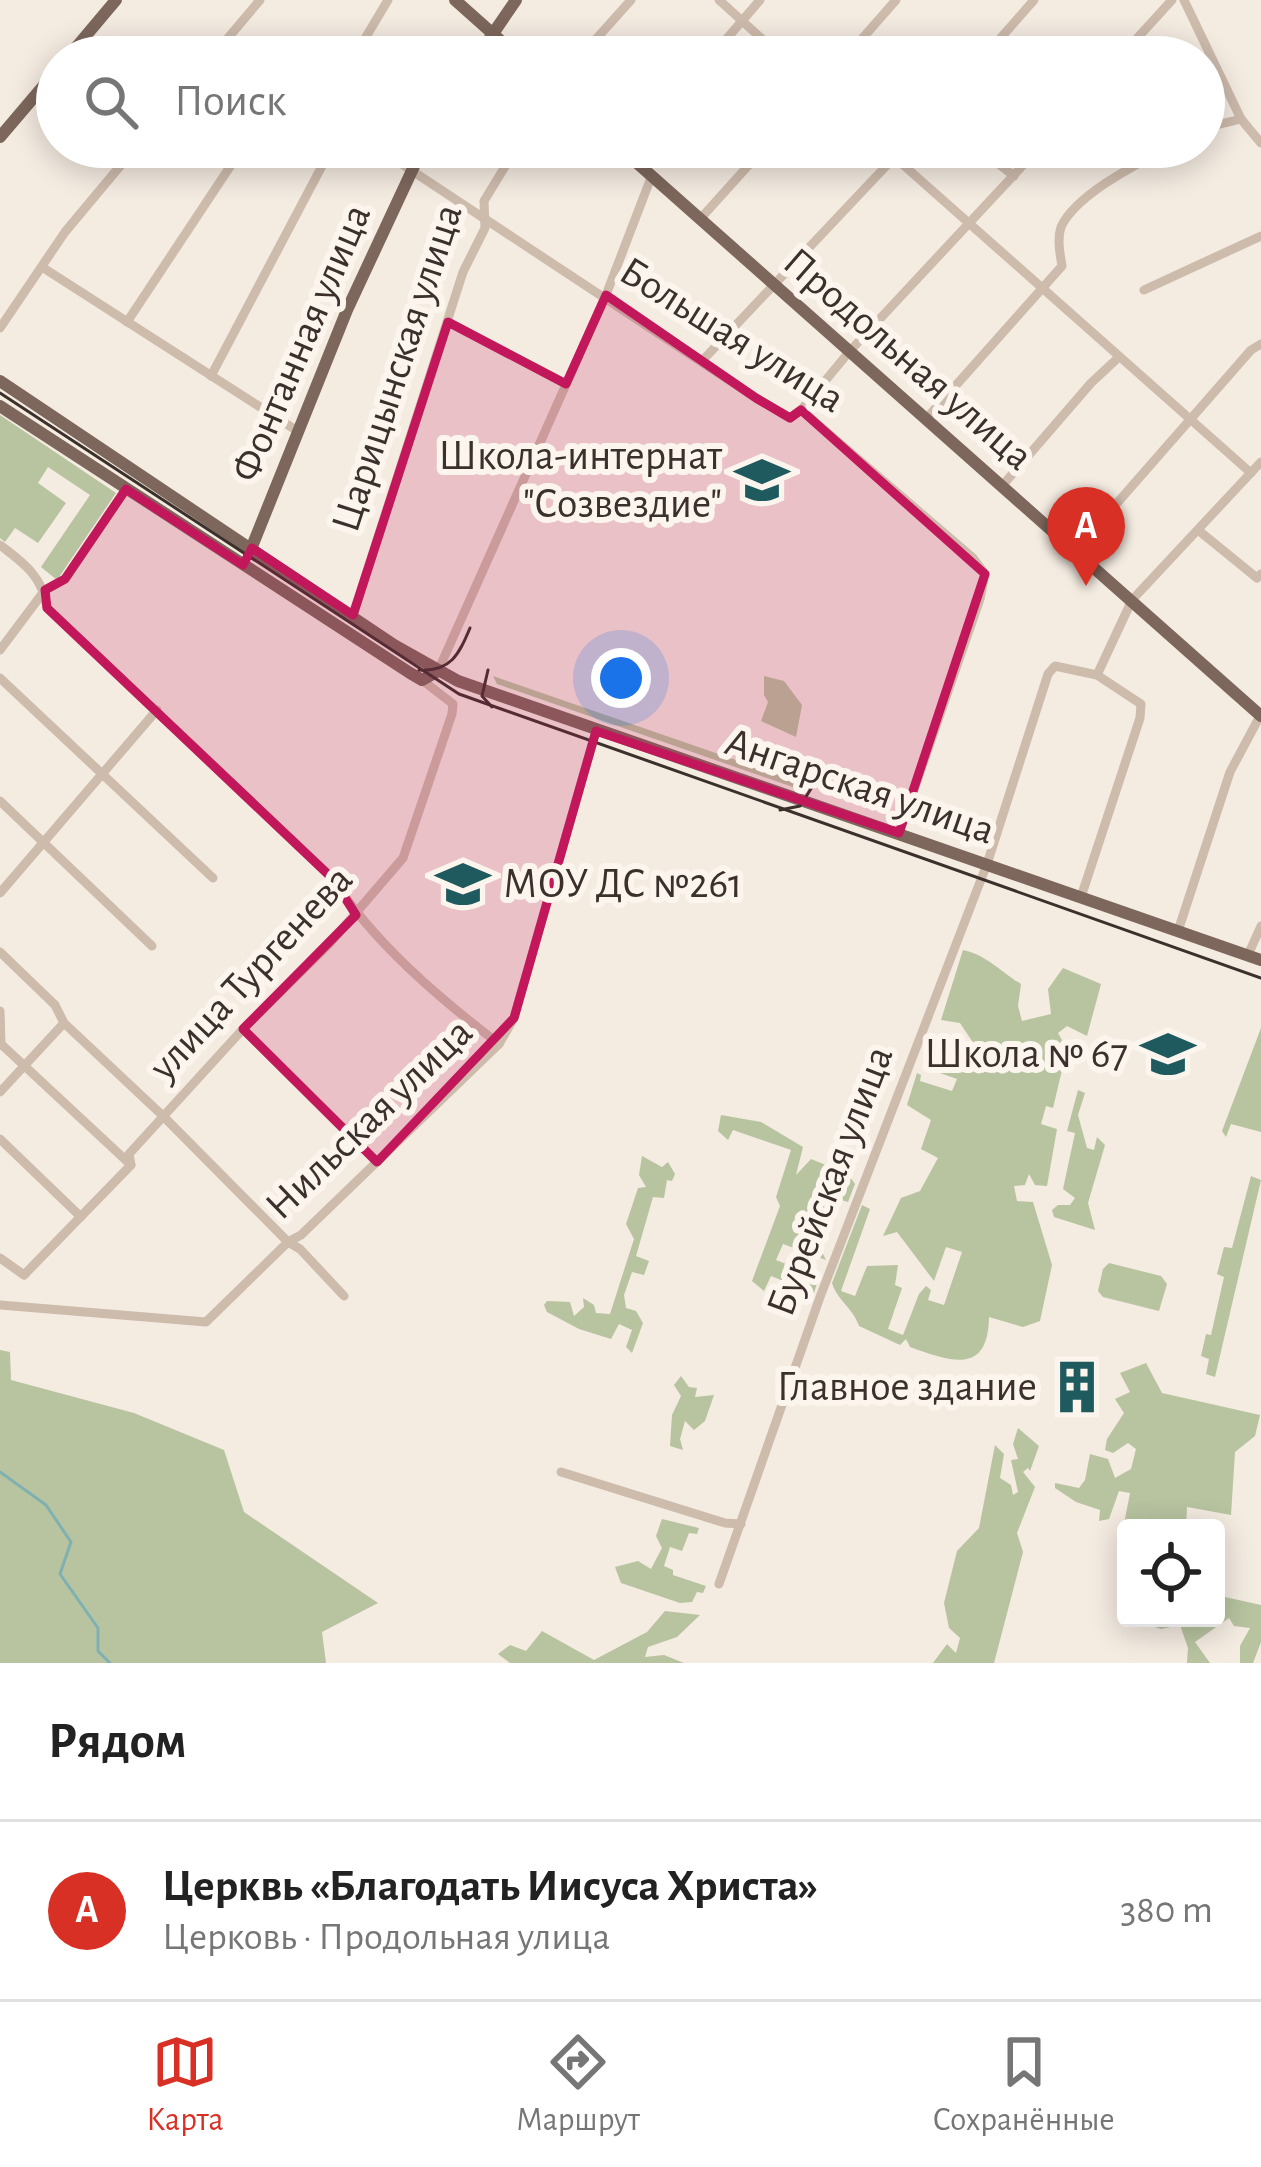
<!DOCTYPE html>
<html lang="ru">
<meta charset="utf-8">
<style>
:root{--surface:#fff;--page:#f2f2f2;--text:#222;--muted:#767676;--line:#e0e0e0;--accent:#d93025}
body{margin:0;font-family:"Alegreya Sans",sans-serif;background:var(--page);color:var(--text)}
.controls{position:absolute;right:36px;bottom:36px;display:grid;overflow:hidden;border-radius:12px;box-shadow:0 6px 30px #0003}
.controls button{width:108px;height:108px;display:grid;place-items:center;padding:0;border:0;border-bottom:3px solid var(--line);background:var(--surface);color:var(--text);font:60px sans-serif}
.you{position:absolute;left:621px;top:678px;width:42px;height:42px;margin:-30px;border:9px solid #fff;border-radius:50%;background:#1a73e8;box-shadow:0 0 0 18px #1a73e833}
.badge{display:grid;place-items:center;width:78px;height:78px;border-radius:50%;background:var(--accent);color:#fff;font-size:39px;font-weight:700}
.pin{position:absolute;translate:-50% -99px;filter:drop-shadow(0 3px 6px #0008)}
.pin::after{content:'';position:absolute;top:63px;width:42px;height:36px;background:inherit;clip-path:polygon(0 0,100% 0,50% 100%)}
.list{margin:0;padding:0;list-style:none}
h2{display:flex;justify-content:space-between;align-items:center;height:156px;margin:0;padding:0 48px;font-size:51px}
h2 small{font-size:39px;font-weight:400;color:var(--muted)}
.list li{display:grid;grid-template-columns:78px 1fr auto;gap:36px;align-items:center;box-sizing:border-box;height:180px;padding:0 48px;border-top:3px solid var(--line)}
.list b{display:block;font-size:45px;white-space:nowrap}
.list p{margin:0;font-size:39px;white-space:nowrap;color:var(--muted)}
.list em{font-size:39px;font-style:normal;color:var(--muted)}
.icon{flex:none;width:66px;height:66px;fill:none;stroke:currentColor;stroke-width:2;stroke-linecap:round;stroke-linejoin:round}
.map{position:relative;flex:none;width:1261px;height:1663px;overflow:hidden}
.search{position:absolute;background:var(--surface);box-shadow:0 6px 30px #0003;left:36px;right:36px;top:36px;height:132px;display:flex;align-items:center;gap:30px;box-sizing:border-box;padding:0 42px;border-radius:66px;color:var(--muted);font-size:45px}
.sheet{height:336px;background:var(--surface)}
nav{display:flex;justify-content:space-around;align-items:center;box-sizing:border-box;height:168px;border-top:3px solid var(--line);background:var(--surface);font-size:33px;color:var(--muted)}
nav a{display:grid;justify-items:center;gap:6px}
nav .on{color:var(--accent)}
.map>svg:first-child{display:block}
</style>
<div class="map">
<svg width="1261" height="1663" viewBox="0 0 1261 1663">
<rect width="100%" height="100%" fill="#f4ebe1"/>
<g fill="#b8c4a0">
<path d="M0,415L116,493L57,580L41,567L90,495L48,467L38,483L66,503L38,543L15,528L5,542L0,538Z"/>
<path d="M493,676L811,786L807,792L497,684Z"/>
<path d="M764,676L784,681L802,705L796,737L761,721L768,702L764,695Z"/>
<path d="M963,950C987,955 1001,972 1021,984L1018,1006L1022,1021L1051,1014L1048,989L1063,968L1101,984L1087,1036L1067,1026L1058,1033L1067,1049L1053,1108L1046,1106L1041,1124L1057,1129L1047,1186L1035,1185L1029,1174L1025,1185L1014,1186L1017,1201L1033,1202L1052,1265L1040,1321L1023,1327L989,1317C988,1375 952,1362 910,1347L906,1339L900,1345L859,1326C853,1308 837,1300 832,1283L862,1205L870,1209L841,1291L855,1296L867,1266L898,1265L895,1285L902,1288L888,1329L903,1335L919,1294L926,1286L931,1290L928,1300L944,1305L962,1252L946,1247L934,1281L897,1232L883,1236L901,1198L920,1191L938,1158L921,1149L931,1120L907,1105L917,1073L921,1075L920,1081L952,1091L957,1079L937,1072L928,1058L929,1048L950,1056L955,1046L970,1056L974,1044L960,1023L941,1020Z"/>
<path d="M1261,1028V1132L1231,1124L1226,1137L1222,1131Z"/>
<path d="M1078,1090L1085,1093L1078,1115L1087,1148L1094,1150L1097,1137L1105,1145L1088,1203L1095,1230L1054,1217L1052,1210L1058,1205H1070L1075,1198L1063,1189L1075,1133L1067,1131Z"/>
<path d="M721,1115L761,1122L803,1147L796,1175L811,1159L848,1174L855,1184L848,1202L831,1197L815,1238L826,1260L783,1244L776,1260L819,1277L814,1293L771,1276L764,1291L752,1281L780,1206L776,1197L791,1150L733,1130L728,1140L718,1131Z"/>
<path d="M642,1156L662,1167L668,1162L675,1174L672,1181L667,1180L664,1198L653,1197L636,1256L649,1261L644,1275L632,1272L624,1295L626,1308L636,1311L643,1323L632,1353L626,1347L632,1330L619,1324L611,1339L579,1329L547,1312L544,1305L547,1301L570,1302L574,1316L584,1307L583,1298L594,1305L596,1313L610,1314L634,1239L626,1224L638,1188L646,1187L639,1175Z"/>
<path d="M1251,1176L1261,1180L1215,1377L1206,1374L1209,1359L1201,1356L1206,1334L1211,1335L1224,1277L1217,1274L1224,1247L1232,1248Z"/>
<path d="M1109,1263L1161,1276L1167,1284L1159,1311L1103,1297L1098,1291L1103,1269Z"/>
<path d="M0,1350L10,1352L11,1380L134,1413L224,1450L244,1512L378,1603L322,1632L326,1663H0Z"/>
<path d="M1146,1363L1162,1393L1260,1415L1255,1436L1235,1452L1231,1515L1187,1507L1186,1528H1161L1162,1523L1144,1519L1139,1528L1124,1524L1130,1493L1119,1491L1109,1519L1099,1521L1100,1510L1076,1502L1055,1488V1483L1079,1488L1085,1480L1090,1454L1108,1459L1115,1478L1131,1469L1136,1449L1128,1443L1113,1453L1105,1450L1107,1439L1124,1413L1115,1399L1130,1392L1120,1373Z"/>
<path d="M681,1376L689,1387L697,1388L695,1397L714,1395L705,1421L694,1430L685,1421L680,1439L683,1450L670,1446L672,1415L681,1396L674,1385Z"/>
<path d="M1018,1428L1039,1446L1030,1471L1028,1468L1023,1472L1035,1487L1017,1533L1023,1552L994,1663H933L947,1644L956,1653L960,1638L949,1628L944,1603L957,1551L979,1528L995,1445L1004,1454L1000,1478L1011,1485L1013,1495L1018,1492L1011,1460L1018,1459L1013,1444Z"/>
<path d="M662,1519L699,1528L697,1534L689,1533L682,1551L670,1547L664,1566L673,1570V1575L706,1586L703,1593L697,1592L692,1602L680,1603L621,1583L615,1567L638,1561L651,1569L662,1548L656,1536Z"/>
<path d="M1216,1595L1261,1605V1642L1253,1663H1240V1646L1250,1628L1234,1626L1229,1618L1195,1642L1210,1663H1187L1188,1648L1180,1625L1161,1629L1145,1624L1142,1618H1216Z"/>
<path d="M665,1611L700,1615L677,1637L648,1647L645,1657L664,1655L684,1663H510L498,1654L510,1645L526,1651L542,1631L594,1660L647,1632Z"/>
</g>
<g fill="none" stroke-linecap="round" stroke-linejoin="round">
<path stroke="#7fb0b2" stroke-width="3" d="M0,1472L46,1505L71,1542L60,1574L98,1628V1651L110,1663"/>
<g stroke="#cdbbac" stroke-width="9">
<path d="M719,0L782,57"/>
<path d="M1184,0L1241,119L1261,143"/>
<path d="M222,45L240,57"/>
<path d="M212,57L260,0"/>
<path d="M354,57L388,0"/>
<path d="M580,57L631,0"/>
<path d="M711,57L760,0"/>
<path d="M846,57L896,0"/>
<path d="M984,57L1034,0"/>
<path d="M1120,57L1172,0"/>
<path d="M1204,128L1241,119"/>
<path d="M376,147L756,398L790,418L801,410L973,558L985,574L980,599L899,833"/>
<path d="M883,147L1251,473"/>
<path d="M977,147L1014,176"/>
<path d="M701,218L765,147"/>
<path d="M42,267L299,432"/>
<path d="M1144,290L1261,236"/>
<path d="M127,322L243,147"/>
<path d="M448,322L566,384"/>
<path d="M0,328L65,232L136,147"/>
<path d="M702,361L904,147"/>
<path d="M211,376L332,147"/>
<path d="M801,410L849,352L1040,147"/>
<path d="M926,419L1062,266C1060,254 1057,239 1061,227C1076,194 1139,163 1169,147"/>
<path d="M1002,486L1091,383L1119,357"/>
<path d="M1198,530L1257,578L1261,574"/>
<path d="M0,545C24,563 43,577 47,608L333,879C374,943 439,998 499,1044"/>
<path d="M1076,550L1251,350L1261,344"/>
<path d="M353,615L463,272L485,228L484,201L517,147"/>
<path d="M0,650L45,590L65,579L126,489"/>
<path d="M438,671L606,295L652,175"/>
<path d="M1097,675L1132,600L1261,462"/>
<path d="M0,678L213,878"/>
<path d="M0,801L152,946"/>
<path d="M0,893L157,710"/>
<path d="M1178,931L1230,772L1261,714"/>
<path d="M0,952L55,1005L64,1023L162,1115L288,1242L300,1249L344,1296"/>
<path d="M1248,955L1261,926"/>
<path d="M0,1011L1,1044L131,1165"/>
<path d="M243,1029L377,1162"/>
<path d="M0,1092L64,1023"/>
<path d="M0,1139L81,1217"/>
<path d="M0,1258L24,1275L131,1165L129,1154L243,1029L330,943L403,858L452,714L453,704L422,680"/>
<path d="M0,1305L206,1322L288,1242L301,1235L499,1044L514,1018L596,731"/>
<path d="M561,1472L725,1523L741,1524"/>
<path d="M719,1584L820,1297L987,864L1048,674L1055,666L1097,675L1141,704L1140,718L1081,897"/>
</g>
<g stroke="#7d675c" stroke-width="12">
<path d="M455,0L519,57"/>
<path d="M68,57L116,0"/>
<path d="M477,57L516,0"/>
<path d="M0,137L57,70"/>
<path d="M619,147L1261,716"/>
<path d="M0,381L394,645L458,681L1261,960"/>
<path d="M0,406L410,673L422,680L438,671"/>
<path d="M249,554L347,310L423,147"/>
</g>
<g stroke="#3b302b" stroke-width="3">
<path d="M0,393L459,694L1261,978"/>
<path d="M419,670C451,672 459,654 470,628"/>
<path d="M488,670L482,696L492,707"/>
<path d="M780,810L800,806L814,784"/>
</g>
</g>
<path fill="#c2185b" fill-opacity="0.2" stroke="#c2185b" stroke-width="9" stroke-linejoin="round" d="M606,295L756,398L790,418L801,410L985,574L899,833L596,731L514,1018L377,1162L243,1029L356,915L333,879L47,608L45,590L65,579L126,489L243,565L252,548L353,615L448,322L566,384Z"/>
<defs>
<symbol id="school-bare" viewBox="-9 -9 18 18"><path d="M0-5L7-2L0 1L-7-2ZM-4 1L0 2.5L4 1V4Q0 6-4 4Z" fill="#1f5a5e" stroke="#fbf5ee" stroke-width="2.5" paint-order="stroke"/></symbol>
<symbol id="building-bare" viewBox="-9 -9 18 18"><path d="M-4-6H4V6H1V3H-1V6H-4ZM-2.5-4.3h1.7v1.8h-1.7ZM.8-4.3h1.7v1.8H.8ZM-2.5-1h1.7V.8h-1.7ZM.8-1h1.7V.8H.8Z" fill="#1f5a5e" stroke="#fbf5ee" stroke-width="2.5" paint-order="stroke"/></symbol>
</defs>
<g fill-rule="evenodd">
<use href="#school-bare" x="724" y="442" width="76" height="76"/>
<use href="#school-bare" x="425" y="846" width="76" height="76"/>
<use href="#school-bare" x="1130" y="1016" width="76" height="76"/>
<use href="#building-bare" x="1039" y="1349" width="76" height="76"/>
</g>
<g text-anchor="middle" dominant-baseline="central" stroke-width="12" stroke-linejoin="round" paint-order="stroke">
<g font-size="42" fill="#3b302b" stroke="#fbf5ee">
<text transform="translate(732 335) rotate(32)">Большая улица</text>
<text transform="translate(301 343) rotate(-67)">Фонтанная улица</text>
<text transform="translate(908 359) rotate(41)">Продольная улица</text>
<text transform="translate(397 368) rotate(-72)">Царицынская улица</text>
<text transform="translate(860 786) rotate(19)">Ангарская улица</text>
<text transform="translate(251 973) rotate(-47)">улица Тургенева</text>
<text transform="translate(369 1119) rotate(-44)">Нильская улица</text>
<text transform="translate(830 1181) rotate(-69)">Бурейская улица</text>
</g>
<g font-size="42" fill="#3b302b" stroke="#fbf5ee" text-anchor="end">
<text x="722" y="456">Школа-интернат<tspan x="722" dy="48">"Созвездие"</tspan></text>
<text x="503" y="884" text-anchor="start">МОУ ДС №261</text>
<text x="1128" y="1054">Школа № 67</text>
<text x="1037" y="1387">Главное здание</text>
</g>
</g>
</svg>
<div class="controls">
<button><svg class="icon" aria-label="locate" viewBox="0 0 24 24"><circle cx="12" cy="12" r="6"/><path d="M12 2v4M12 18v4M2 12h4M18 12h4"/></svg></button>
</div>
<div class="you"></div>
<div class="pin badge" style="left:1086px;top:586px">A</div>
<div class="search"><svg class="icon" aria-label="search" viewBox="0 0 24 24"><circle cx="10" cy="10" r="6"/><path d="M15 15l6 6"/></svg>Поиск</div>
</div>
<section class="sheet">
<h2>Рядом<small></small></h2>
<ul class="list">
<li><span class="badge">A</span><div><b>Церквь «Благодать Иисуса Христа»</b><p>Церковь · Продольная улица</p></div><em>380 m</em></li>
</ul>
</section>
<nav>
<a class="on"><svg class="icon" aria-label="map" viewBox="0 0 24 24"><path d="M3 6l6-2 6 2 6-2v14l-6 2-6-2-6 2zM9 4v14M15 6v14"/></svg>Карта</a>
<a><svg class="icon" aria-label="directions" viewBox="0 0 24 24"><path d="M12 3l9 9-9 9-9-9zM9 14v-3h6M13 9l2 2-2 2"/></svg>Маршрут</a>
<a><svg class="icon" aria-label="saved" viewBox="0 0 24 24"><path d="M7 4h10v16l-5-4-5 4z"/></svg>Сохранённые</a>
</nav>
